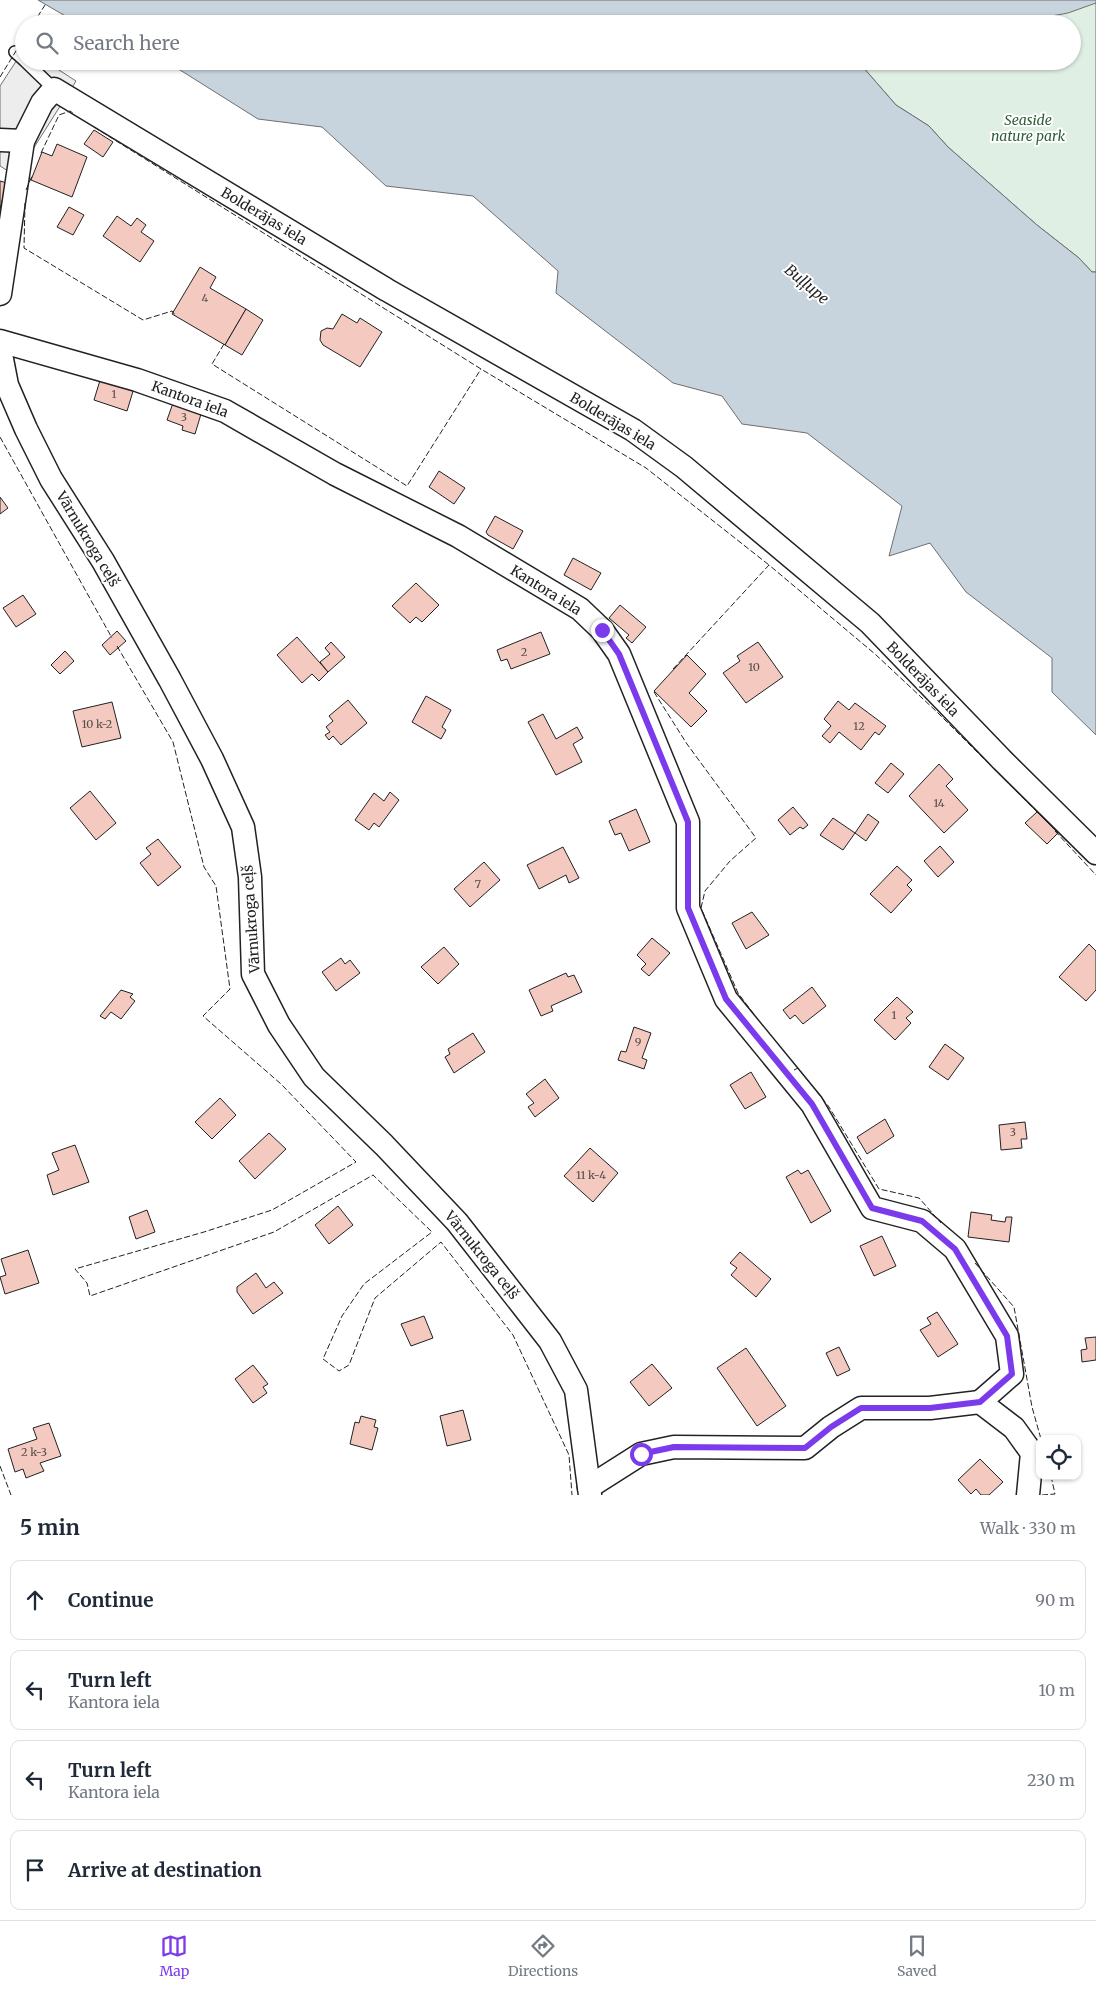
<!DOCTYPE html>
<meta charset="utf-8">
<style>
:root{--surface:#fff;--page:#f2f2f3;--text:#1f2937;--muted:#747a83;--line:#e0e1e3;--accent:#7c3aed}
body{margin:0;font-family:Merriweather,serif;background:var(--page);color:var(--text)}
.controls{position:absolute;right:15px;bottom:15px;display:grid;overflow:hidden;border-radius:10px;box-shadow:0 1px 4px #0004}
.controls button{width:45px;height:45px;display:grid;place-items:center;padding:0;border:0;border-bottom:1px solid var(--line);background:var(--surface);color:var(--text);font:25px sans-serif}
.stop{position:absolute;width:15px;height:15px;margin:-11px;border:4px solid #7c3aed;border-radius:50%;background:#fff}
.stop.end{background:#7c3aed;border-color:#fff;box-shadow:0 1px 5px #0008}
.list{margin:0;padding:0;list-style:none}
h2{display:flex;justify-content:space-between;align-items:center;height:65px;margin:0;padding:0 20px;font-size:21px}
h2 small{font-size:16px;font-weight:400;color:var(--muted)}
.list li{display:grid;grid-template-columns:32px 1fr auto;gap:15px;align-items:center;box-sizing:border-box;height:80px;margin:0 10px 10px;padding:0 10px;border:1px solid var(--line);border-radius:10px}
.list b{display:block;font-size:19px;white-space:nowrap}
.list p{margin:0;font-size:16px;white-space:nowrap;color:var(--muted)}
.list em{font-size:16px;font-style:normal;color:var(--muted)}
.icon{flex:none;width:28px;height:28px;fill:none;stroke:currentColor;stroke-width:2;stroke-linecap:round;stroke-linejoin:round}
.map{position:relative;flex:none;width:1096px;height:1495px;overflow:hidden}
.search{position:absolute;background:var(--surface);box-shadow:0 1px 4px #0004;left:15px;right:15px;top:15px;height:55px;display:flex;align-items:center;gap:12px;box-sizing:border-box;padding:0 18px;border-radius:28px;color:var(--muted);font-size:19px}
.sheet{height:425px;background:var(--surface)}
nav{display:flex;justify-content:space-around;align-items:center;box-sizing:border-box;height:70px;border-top:1px solid var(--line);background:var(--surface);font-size:14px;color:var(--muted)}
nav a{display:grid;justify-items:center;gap:2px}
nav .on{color:var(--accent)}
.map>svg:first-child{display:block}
</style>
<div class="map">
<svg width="1096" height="1495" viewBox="0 0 1096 1495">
<rect width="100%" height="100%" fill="#fff"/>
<path fill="#e0efe3" stroke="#6f6f6f" d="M1096,0V272H1092L1079,258L1037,225L948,147L929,126L896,105L862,66V61H1072V24H814Z"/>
<path fill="#ededed" stroke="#6f6f6f" d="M24,49V61H45L76,81L16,176L0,166V86Z"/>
<g fill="#c7d3dd" stroke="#6f6f6f">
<path d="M38,0H1096V3L1068,13L1041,18L1008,17L989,24H79Z"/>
<path d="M160,61H862V66L896,105L929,126L948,147L1037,225L1079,258L1092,272H1096V735L1052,692V658L966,592L930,543L889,556L902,506L807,433L742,424L722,396L673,383L556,293L558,271L473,196L386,186L322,127L258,119L180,70Z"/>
</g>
<g fill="#f3c9c0" stroke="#222">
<path d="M94,130L113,142L103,157L84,144Z"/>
<path d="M57,144L87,157L72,197L31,180L42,152L52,156Z"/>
<path d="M0,181L7,183L0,209Z"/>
<path d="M69,207L84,215L73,235L57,227Z"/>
<path d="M117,216L131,226L137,218L146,225L141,232L154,241L140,262L103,236Z"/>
<path d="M200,267L216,277L210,288L246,309L225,345L172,314Z"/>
<path d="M246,309L263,320L242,355L225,345Z"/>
<path d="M342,314L357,323L360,318L382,332L360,367L323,345L320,340L321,331L327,328L333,329Z"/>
<path d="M101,377L134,388L127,411L94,400Z"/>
<path d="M173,403L201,414L195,434L182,430L183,426L167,420Z"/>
<path d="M439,471L465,488L454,504L429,487Z"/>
<path d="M0,497L8,508L0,514Z"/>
<path d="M495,516L523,531L513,549L488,535L486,532Z"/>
<path d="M573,558L601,573L591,590L564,575Z"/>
<path d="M416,583L439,605L422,622L416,617L410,623L392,606Z"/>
<path d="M23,595L36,614L16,627L3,608Z"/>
<path d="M620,605L646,627L632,643L626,638L629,635L609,618Z"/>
<path d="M117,631L126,641L110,655L102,645Z"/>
<path d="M541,632L550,654L511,669L507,659L501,661L497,650Z"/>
<path d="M297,637L328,672L319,681L312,674L302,683L277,655Z"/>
<path d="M331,642L345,657L328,672L320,662L330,654L325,648Z"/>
<path d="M758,642L783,677L746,703L723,673L740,661L737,656Z"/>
<path d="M65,651L74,661L60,674L51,665Z"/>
<path d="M687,655L706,674L689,693L707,711L691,727L654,691Z"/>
<path d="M426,696L451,710L442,727L446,730L441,739L412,722Z"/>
<path d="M348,700L367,723L341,745L333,736L329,740L325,735L330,732L326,727L333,721L329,716Z"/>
<path d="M838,701L849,710L855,703L886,726L879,735L875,732L861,750L839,732L830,743L822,736L831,726L824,719Z"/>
<path d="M112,702L121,738L82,747L73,711Z"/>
<path d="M543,714L556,739L577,727L583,738L573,744L582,762L556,775L528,722Z"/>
<path d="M891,763L904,774L888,793L875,783Z"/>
<path d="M939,764L953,779L946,786L968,810L944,833L909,796Z"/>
<path d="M90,791L116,823L96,840L70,808Z"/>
<path d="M390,792L399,800L379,827L374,823L369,830L355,820L374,793L384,801Z"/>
<path d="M793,807L808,825L803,829L800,827L790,835L778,820Z"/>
<path d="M636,809L650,842L629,851L621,833L615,835L609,821Z"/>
<path d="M1037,812L1058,833L1047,844L1025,823Z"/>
<path d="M868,814L879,822L866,841L855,833Z"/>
<path d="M833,818L855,833L843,850L820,835Z"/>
<path d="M158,839L181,867L158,886L140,863L151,854L146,848Z"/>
<path d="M940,846L954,862L938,877L924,861Z"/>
<path d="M563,847L579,878L569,883L566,875L539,889L527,865Z"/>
<path d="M484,862L500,880L470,907L454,889Z"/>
<path d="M897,866L912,880L907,885L912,890L891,913L870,894Z"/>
<path d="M752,912L769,935L746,949L732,923Z"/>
<path d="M652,938L670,953L649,976L641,969L646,964L637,955Z"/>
<path d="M1089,944L1096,951V990L1086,1001L1059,977Z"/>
<path d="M444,947L459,964L438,984L421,967Z"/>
<path d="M341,958L345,964L350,960L360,973L336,991L322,972Z"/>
<path d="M566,973L568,977L574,975L582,992L551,1006L553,1011L541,1016L529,990Z"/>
<path d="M812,987L826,1006L803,1024L795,1015L790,1019L783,1010Z"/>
<path d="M121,990L133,994L130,997L135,1001L121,1019L111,1012L105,1019L100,1016Z"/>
<path d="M897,997L913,1012L906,1018L911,1023L895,1040L874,1020Z"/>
<path d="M634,1027L651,1033L642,1058L647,1060L644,1069L618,1060L621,1051L626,1052Z"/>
<path d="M473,1033L485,1052L454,1073L445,1057L450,1054L448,1049Z"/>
<path d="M945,1044L964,1058L948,1080L929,1067Z"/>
<path d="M751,1072L766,1097L745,1109L730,1085Z"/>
<path d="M545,1079L559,1098L535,1117L528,1107L534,1103L526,1094Z"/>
<path d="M220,1098L236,1115L212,1139L195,1122Z"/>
<path d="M885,1119L894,1136L867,1154L857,1137Z"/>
<path d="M1025,1122L1027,1139H1021L1022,1148L1001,1150L999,1125Z"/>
<path d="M269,1133L286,1149L255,1179L239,1161Z"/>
<path d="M75,1145L89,1182L53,1195L47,1175L59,1170L52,1153Z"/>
<path d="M590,1148L618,1173L593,1202L564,1176Z"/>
<path d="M798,1170L801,1174L808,1170L831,1211L811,1223L786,1177Z"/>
<path d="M338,1206L353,1225L329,1244L315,1225Z"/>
<path d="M147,1210L155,1232L136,1239L129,1217Z"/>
<path d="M971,1212L992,1215L991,1220L1005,1222L1006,1217H1012L1009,1242L968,1237Z"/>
<path d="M882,1236L896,1266L874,1276L860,1246Z"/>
<path d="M28,1250L39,1283L5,1294L0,1277L6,1275L1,1259Z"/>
<path d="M740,1252L771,1279L756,1297L731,1275L737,1268L730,1263Z"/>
<path d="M256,1273L266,1288L274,1282L283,1293L253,1314L237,1292V1287Z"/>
<path d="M937,1312L958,1344L938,1357L920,1330L931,1324L927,1318Z"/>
<path d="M424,1316L433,1338L411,1346L401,1324Z"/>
<path d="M1096,1337V1360L1082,1362L1081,1350L1087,1349L1085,1338Z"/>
<path d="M839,1347L850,1370L837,1376L826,1353Z"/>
<path d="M746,1348L786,1406L757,1426L717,1368Z"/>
<path d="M652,1364L672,1388L649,1406L630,1382Z"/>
<path d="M253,1365L268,1384L263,1387L267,1393L253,1403L235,1379Z"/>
<path d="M463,1410L471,1440L447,1446L440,1416Z"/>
<path d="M361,1416L376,1420L374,1427L378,1428L372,1450L350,1444L355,1422L359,1423Z"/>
<path d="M49,1423L61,1456L40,1463L44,1471L26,1478L23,1469L15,1472L8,1449L37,1439L33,1428Z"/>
<path d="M980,1459L1003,1482L989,1495H981L976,1489L971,1494L958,1480Z"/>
</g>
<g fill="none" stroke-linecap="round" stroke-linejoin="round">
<defs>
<g id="lane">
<path d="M15,52L24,60"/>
<path d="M25,61L54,89"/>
</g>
<g id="street">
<path d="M0,140L23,141"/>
<path d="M0,294L23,141L42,103L54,89L387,290L633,430L684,467L870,623L1002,760L1096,853"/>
<path d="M0,341L137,380L225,411L335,474L458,536L580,609L602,630L619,654L688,822V908L726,999L812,1104L872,1208L922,1221L955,1249L1007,1336L1012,1374L980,1402"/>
<path d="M0,349L7,385L26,429L51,479L103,561L170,680L212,759L243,827L250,877L253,974L279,1025L314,1077L384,1145L457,1222L550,1341L576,1390L590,1495"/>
<path d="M980,1402L1014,1428L1032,1453L1028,1495"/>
<path d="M589,1487L641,1454L674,1447L805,1448L831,1427L861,1408H930L980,1402"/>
</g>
</defs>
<use href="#lane" stroke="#222" stroke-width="14"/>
<use href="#street" stroke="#222" stroke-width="25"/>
<use href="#lane" stroke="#fff" stroke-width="11"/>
<use href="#street" stroke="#fff" stroke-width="22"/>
<g stroke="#222" stroke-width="1" stroke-dasharray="6 2.5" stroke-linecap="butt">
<path d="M33,24L45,5"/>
<path d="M0,77L24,38"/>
<path d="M94,127L481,369L646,468L769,565"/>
<path d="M41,153L59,115L70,111L73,113"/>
<path d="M26,190L32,176"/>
<path d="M25,203L24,248L143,320L172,311L175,315"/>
<path d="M224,344L212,364L407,486L481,369"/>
<path d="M0,437L112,638"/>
<path d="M117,646L173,742L204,867L216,886L230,989L203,1016L281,1084L356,1162L272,1210L204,1232L75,1269L87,1283L90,1296L274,1232L373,1175L432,1232L364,1284L342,1316L323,1359L339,1371L349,1365L375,1298L441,1242L513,1335L569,1455L572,1495"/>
<path d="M673,669L769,565L875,654L937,712L1040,815"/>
<path d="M654,692L687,744L756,838L730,861L705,891L701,908L738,993L756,1017"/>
<path d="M1055,831L1096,875"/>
<path d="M794,1070L798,1068L829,1107L879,1189L919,1198L941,1223"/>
<path d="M975,1263L1014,1307L1032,1407L1041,1439"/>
<path d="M0,1466L11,1495"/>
<path d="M1042,1495L1055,1494L1051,1476"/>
</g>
</g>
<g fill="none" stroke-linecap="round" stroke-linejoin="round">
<path stroke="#7c3aed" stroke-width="6" d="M602,630L619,654L688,822V908L726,999L812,1104L872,1208L922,1221L955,1249L1007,1336L1012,1374L980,1402L930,1408H861L831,1427L805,1448L674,1447L641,1454"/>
</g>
<g text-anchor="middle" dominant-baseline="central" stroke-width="4" stroke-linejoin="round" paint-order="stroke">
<g font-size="11" fill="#564c4a">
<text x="205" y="298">4</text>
<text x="114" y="394">1</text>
<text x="184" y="417">3</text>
<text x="524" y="652">2</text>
<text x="754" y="667">10</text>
<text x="97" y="724">10 k-2</text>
<text x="859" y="726">12</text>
<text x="939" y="803">14</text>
<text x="478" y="884">7</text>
<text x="894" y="1015">1</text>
<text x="638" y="1042">9</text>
<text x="1013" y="1132">3</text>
<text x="591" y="1175">11 k-4</text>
<text x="34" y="1452">2 k-3</text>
</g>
<g font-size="14" font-style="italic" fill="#2f5e38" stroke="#fff">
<text x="1028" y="120">Seaside<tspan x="1028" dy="16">nature park</tspan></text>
</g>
<g font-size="14" fill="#222" stroke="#fff">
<text transform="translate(264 216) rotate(31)">Bolderājas iela</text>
<text transform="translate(190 399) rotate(20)">Kantora iela</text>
<text transform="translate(613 421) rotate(31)">Bolderājas iela</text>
<text transform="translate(88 539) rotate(59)">Vārnukroga ceļš</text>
<text transform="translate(546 590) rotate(32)">Kantora iela</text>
<text transform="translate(923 679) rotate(46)">Bolderājas iela</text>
<text transform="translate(251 919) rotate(-94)">Vārnukroga ceļš</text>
<text transform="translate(482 1255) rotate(51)">Vārnukroga ceļš</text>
</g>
<g font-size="15" font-style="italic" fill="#222" stroke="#fff">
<text transform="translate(807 284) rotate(40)">Buļļupe</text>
</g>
</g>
</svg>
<div class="controls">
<button><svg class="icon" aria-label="locate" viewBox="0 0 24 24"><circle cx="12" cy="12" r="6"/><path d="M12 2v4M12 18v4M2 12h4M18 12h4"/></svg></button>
</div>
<div class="stop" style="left:641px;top:1454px"></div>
<div class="stop end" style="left:602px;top:630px"></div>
<div class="search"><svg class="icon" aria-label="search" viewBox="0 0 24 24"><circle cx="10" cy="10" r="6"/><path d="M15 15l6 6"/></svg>Search here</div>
</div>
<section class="sheet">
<h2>5 min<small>Walk · 330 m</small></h2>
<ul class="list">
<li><svg class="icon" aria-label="ahead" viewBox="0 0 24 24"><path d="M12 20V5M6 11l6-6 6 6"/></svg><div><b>Continue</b></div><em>90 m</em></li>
<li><svg class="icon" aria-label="left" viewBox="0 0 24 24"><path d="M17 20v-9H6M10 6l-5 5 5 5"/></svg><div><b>Turn left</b><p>Kantora iela</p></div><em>10 m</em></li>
<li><svg class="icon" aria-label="left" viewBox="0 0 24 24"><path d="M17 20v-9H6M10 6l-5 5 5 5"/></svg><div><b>Turn left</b><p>Kantora iela</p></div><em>230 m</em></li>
<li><svg class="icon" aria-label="arrive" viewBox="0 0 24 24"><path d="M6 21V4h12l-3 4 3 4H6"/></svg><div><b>Arrive at destination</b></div></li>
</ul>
</section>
<nav>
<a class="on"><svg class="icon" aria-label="map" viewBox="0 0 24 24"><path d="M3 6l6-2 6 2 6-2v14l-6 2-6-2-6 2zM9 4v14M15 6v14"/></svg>Map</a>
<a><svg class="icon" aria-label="directions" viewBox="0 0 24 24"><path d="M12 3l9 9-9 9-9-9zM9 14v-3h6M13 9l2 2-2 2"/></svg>Directions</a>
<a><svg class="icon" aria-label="saved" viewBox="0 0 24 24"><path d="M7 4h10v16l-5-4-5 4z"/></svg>Saved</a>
</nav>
